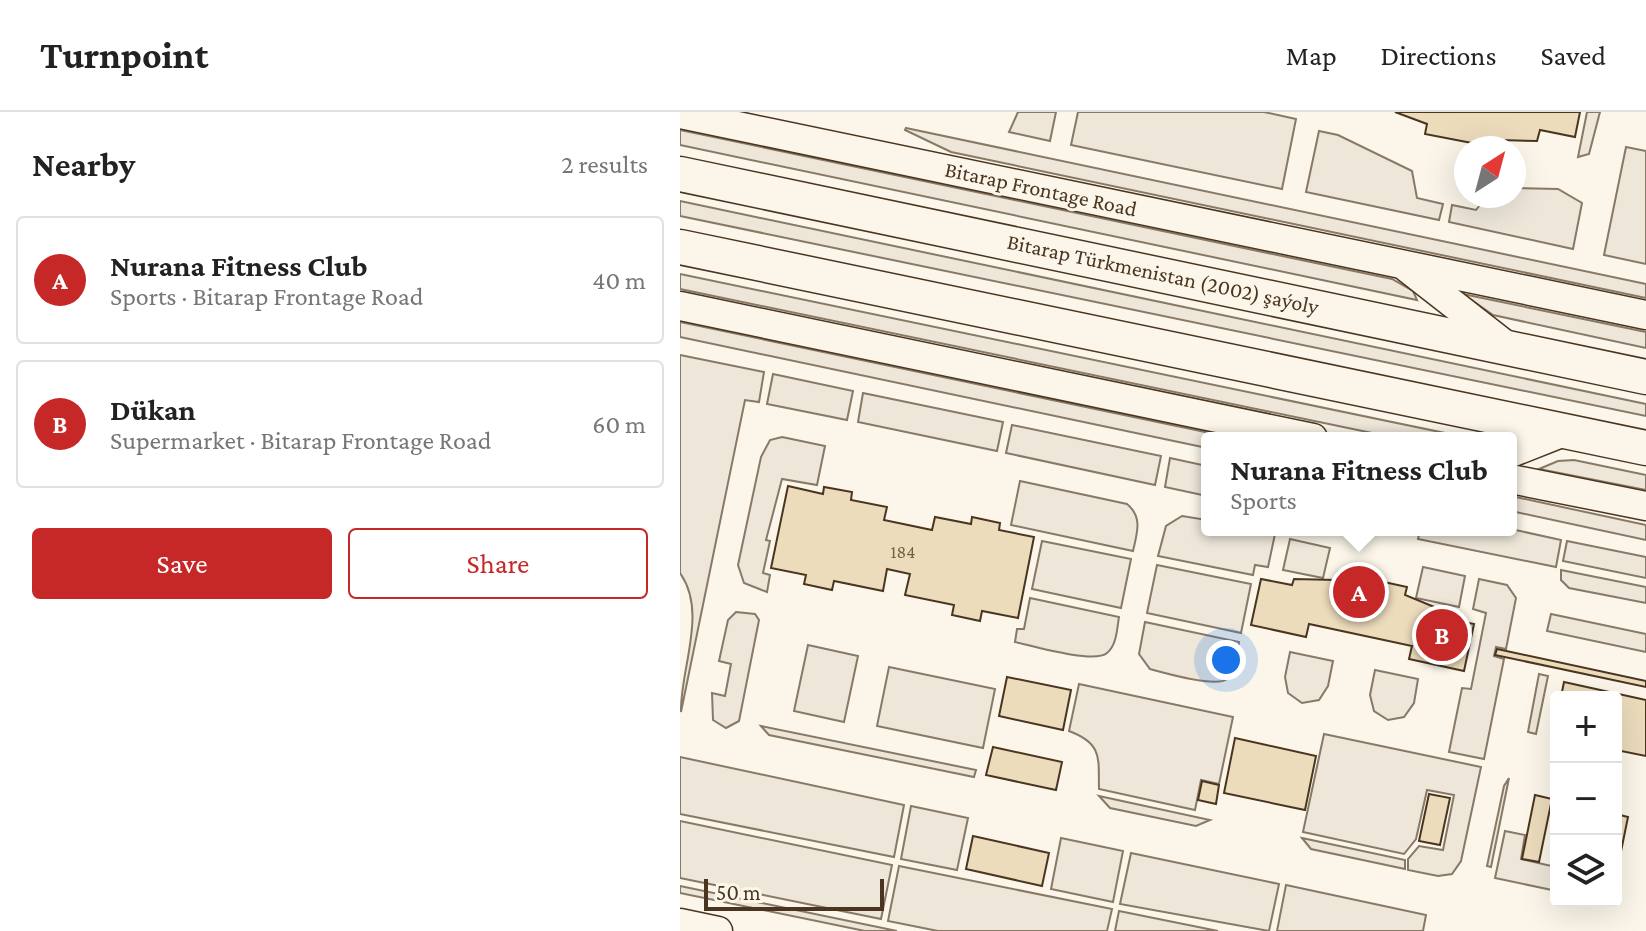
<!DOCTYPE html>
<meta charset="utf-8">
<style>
:root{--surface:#fff;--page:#f2f2f2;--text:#222;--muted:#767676;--line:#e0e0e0;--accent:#c62828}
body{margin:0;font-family:"Crimson Pro",serif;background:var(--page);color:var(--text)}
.controls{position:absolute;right:24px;bottom:24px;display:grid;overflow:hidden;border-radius:8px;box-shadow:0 8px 32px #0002}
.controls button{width:72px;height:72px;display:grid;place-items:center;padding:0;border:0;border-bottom:2px solid var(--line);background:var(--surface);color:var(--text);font:40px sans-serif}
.compass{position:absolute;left:774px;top:24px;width:72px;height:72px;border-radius:50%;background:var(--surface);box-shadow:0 8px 32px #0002;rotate:36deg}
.scale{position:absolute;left:24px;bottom:20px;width:180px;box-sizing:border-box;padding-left:8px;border:4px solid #4a3520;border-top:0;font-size:22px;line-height:28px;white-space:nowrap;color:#4a3520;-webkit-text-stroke:6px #fbf6e9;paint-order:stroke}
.you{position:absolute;left:546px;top:548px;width:28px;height:28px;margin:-20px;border:6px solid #fff;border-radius:50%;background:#1a73e8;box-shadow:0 0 0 12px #1a73e833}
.badge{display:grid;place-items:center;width:52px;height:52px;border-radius:50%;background:var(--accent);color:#fff;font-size:26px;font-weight:700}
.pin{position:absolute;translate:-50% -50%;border:4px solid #fff;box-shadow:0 2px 8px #0006}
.popup{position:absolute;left:521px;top:320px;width:316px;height:104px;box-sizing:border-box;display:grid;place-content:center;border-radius:8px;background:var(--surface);filter:drop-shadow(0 2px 6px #0005);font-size:26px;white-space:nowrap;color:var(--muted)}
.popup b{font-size:30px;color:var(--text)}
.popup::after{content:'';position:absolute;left:50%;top:100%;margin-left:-16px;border:16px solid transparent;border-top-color:var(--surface)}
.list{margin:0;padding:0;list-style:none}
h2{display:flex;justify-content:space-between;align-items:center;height:104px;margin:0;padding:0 32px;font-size:34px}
h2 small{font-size:26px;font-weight:400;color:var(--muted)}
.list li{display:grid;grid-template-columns:52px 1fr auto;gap:24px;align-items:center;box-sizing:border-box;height:128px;margin:0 16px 16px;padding:0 16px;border:2px solid var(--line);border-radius:8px}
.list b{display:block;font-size:30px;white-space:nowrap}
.list p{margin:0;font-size:26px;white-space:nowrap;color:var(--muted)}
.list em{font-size:26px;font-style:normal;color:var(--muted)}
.actions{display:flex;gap:16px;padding:24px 32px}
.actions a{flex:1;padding:18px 0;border:2px solid var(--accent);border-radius:8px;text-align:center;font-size:28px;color:var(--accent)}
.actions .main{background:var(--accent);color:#fff}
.icon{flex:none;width:44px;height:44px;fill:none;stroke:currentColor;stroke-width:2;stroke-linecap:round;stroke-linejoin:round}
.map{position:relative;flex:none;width:966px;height:819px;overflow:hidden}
header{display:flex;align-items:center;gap:48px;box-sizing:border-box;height:112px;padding:0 40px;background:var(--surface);border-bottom:2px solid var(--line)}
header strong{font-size:38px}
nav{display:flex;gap:44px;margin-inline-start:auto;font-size:28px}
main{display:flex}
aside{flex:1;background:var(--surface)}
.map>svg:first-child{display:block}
</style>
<header>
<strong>Turnpoint</strong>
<nav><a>Map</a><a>Directions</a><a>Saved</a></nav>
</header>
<main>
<aside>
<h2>Nearby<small>2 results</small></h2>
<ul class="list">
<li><span class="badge">A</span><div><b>Nurana Fitness Club</b><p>Sports · Bitarap Frontage Road</p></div><em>40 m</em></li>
<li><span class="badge">B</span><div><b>Dükan</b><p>Supermarket · Bitarap Frontage Road</p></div><em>60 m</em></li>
</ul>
<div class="actions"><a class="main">Save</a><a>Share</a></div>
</aside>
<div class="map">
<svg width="966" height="819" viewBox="0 0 966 819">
<rect width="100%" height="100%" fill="#fbf6e9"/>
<g fill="#ede6d9" stroke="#887966" stroke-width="2">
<path d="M338,0H376L370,29L329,20Z"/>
<path d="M398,0H584L616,7L602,77L391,33Z"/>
<path d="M907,0H920L909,42L898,45Z"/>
<path d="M226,16L966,172V186L271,40L225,18Z"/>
<path d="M0,18L712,167L733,179L737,188L0,33Z"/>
<path d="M639,19L658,23L732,59L737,86L763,92L759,108L626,80Z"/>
<path d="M946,35L966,39V152L924,143Z"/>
<path d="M834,76L878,77L902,91L893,137L769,110L772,93L796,98L807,84H834Z"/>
<path d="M0,89L966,292V304L0,104Z"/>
<path d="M0,162L789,326H716L0,177Z"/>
<path d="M783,182L966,220V236L813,203Z"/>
<path d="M0,210L554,326H527V336L0,225Z"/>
<path d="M0,243L84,260L79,290L65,288L1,600C0,557 28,500 0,461Z"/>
<path d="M93,262L173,279L167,308L87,292Z"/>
<path d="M183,281L323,310L317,339L178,310Z"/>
<path d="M332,313L481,344L475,373L326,341Z"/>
<path d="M102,325L145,334L137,373L102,367L86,428L90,429L83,461L90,463L87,480L64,471L58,453L81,345L90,328Z"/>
<path d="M490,346L527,354V384L485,375Z"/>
<path d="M894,348L966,363V378L859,357L878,349Z"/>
<path d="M340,369L447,392C463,405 457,421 453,439L331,413Z"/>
<path d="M831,384L966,413V428L831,399Z"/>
<path d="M502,404L527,408V418L595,422L588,455L575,453L573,463L478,444L486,414Z"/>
<path d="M831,417L881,428L876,455L738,427L740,418Z"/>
<path d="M610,427L650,436L643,466L603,458Z"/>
<path d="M362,429L451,447L441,496L352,477Z"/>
<path d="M887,429L966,445V466L883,449Z"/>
<path d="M477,453L571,472L561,521L467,501Z"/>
<path d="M743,455L785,464L779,495L736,486Z"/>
<path d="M881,458L966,475V491L889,476L881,468Z"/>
<path d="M799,467L827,473L836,486L826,537L816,535L814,544L824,547L804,647L769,640L782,576L791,577L806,501L793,497Z"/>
<path d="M350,486L439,505C437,516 437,533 427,541C414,552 353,534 335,530L337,517H344Z"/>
<path d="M56,500L75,502L79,508L59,609L46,616L33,608L32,581L45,584L51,552L39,549L48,508Z"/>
<path d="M871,502L966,522V540L867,519Z"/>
<path d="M465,510L559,530C557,542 557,558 547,567C536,576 485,561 470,557L459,542Z"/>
<path d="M128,533L178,544L164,610L114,599Z"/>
<path d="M610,540L653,549L648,574L639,588L622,591L608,581L605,565Z"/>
<path d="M209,555L315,577L303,636L197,614Z"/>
<path d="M695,558L738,567L734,591L724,605L708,608L694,599L690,583Z"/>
<path d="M859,562L868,564L856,622L848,620Z"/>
<path d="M399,572L553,605L539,672L521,668L515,698L419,677C418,648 424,632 389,619Z"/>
<path d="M81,614L296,658L294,665L89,623Z"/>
<path d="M644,622L801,655L781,749L772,762L758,764L728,758V747L739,734L763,738L774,683L747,678L736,727L724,742L623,720Z"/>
<path d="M0,645L224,693L214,745L0,702Z"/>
<path d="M829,666L811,755L807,754L824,674Z"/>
<path d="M419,684L530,708L516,714L430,696Z"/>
<path d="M231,694L288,706L277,758L221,747Z"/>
<path d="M0,709L212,753L201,807L0,766Z"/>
<path d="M825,719L845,723L841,747L876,755L872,778L815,766Z"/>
<path d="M381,726L443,739L433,790L371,777Z"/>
<path d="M622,726L725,748V757L631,737Z"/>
<path d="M451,741L599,772L589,819L440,792Z"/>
<path d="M219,754L432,797L427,819H258L208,809Z"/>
<path d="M606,773L746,803L743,819H597Z"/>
<path d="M0,774L217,819H185L0,781Z"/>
<path d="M439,799L538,819H435Z"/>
</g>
<g fill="#ecdcbc" stroke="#4a3520" stroke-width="2">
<path d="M715,0H900L895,25L860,18L857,29L820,28L818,36L745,22L747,12Z"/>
<path d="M108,374L143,382L144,375L172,380L171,388L207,395L204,408L252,418L255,405L291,412L292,405L320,411L319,418L354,425L338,506L302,499L300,509L272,503L274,493L225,483L230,462L207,457L203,479L154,469L152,478L124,472L126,463L91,456Z"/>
<path d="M658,460L727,475L725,483L764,499L763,506L794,512L784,559L729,547L732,534L629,512L626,525L571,513L581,467L612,473L614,467L656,468Z"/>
<path d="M817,537L966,569V575L815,543Z"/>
<path d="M327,565L391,578L383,618L319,604Z"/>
<path d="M884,570L966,588V644L936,638V585H881Z"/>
<path d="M555,626L636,644L625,698L544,681Z"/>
<path d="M313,635L382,650L376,678L306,663Z"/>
<path d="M522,669L539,673L536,692L518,688Z"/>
<path d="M749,682L770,686L760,733L739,729Z"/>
<path d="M855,683L872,687L859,750L842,747Z"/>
<path d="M936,702L948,705L936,764Z"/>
<path d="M293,724L369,741L362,774L286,757Z"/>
</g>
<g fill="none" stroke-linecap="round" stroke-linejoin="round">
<defs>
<g id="minor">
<path d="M0,2L966,203"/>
<path d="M727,156L827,234"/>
<path d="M0,194L633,326"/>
<path d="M831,341L884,320"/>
<path d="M831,367L966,394"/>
<path d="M0,811L38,819"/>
</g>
<g id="major">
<path d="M0,62L966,265"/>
<path d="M0,135L966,336"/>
</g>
</defs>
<use href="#minor" stroke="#4a3520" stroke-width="31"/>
<use href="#major" stroke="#4a3520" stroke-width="37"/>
<use href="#minor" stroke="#fbf6e9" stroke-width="28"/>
<use href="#major" stroke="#fbf6e9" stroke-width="34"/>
</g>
<g text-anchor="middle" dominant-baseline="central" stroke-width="6" stroke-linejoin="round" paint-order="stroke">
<g font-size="18" fill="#725f47">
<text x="223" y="440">184</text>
</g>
<g font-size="22" fill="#4a3520" stroke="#fbf6e9">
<text transform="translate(361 77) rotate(12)">Bitarap Frontage Road</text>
<text transform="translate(483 162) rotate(12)">Bitarap Türkmenistan (2002) şaýoly</text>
</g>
</g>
</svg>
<div class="controls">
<button>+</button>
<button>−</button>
<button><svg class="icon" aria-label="layers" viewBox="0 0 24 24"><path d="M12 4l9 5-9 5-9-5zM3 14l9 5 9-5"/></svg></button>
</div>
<svg class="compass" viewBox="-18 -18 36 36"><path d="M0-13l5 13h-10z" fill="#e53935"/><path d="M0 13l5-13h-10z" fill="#767676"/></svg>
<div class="scale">50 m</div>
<div class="you"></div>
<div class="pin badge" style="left:679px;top:480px">A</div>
<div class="popup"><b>Nurana Fitness Club</b>Sports</div>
<div class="pin badge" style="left:762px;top:523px">B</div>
</div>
</main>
